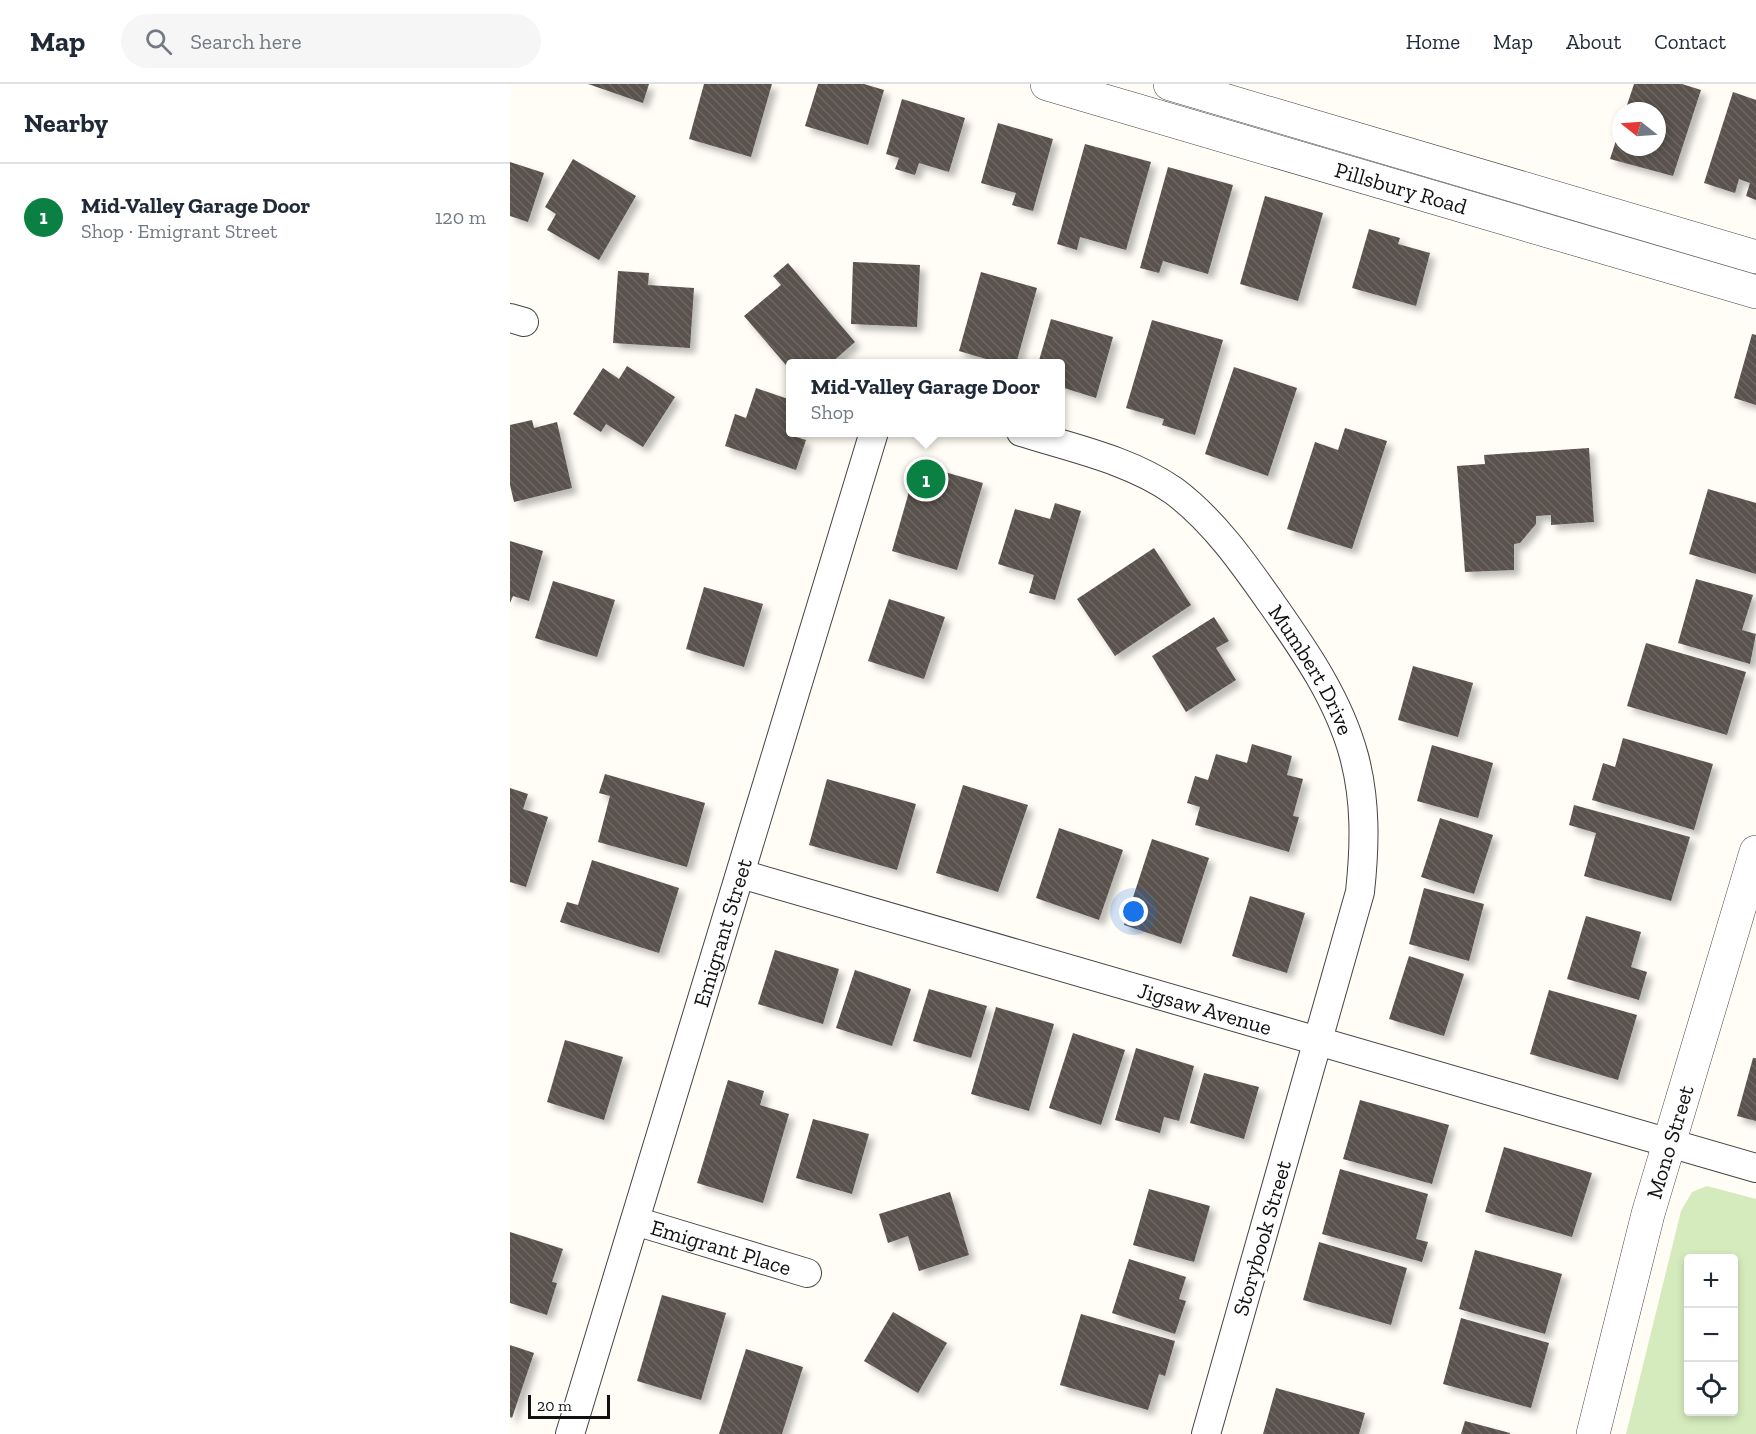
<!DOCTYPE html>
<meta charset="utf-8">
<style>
:root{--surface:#fff;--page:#f6f6f7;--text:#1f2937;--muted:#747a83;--line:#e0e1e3;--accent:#0b8043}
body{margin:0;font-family:"Zilla Slab",serif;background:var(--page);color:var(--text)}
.controls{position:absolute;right:18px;bottom:18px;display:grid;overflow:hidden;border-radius:6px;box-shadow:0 3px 9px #0003}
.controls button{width:54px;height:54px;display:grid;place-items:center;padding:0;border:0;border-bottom:2px solid var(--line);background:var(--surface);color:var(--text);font:30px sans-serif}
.compass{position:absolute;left:1102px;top:18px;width:54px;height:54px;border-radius:50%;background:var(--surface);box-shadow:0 3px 9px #0003;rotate:287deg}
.scale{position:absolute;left:18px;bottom:15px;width:82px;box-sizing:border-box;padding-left:6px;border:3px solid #111;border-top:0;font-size:16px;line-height:21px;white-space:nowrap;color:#111;-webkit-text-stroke:4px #fff;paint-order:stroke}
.you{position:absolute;left:624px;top:828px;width:21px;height:21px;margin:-15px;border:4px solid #fff;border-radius:50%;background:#1a73e8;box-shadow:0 0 0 9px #1a73e833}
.badge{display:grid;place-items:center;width:39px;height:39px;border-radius:50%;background:var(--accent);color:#fff;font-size:20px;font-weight:700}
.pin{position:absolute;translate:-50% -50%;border:3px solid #fff;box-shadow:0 2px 6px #0006}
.popup{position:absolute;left:276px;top:275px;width:279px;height:78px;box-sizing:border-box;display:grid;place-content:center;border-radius:6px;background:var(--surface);filter:drop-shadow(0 2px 4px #0005);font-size:20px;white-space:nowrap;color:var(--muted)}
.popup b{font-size:22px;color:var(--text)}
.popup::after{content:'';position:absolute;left:50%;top:100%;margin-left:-12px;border:12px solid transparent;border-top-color:var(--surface)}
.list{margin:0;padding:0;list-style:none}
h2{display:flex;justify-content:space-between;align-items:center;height:78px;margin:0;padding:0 24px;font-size:26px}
h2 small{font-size:20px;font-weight:400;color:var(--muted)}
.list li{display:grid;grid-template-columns:39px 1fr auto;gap:18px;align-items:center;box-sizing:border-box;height:108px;padding:0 24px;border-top:2px solid var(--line)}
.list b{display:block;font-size:22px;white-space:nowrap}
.list p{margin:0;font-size:20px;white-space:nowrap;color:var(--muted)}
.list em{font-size:20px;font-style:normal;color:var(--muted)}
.icon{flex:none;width:33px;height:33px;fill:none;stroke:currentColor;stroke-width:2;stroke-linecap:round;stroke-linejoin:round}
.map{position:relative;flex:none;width:1246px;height:1350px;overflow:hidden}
header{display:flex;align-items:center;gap:36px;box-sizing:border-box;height:84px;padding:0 30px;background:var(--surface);border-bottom:2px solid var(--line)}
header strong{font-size:28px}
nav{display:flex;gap:33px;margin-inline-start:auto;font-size:21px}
.search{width:420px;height:54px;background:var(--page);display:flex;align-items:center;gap:15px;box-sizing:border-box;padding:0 21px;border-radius:33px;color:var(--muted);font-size:22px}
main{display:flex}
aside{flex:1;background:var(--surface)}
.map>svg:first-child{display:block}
</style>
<header>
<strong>Map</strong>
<div class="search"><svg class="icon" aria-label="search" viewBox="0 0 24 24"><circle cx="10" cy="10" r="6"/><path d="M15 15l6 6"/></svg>Search here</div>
<nav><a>Home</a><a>Map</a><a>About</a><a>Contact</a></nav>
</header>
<main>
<aside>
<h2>Nearby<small></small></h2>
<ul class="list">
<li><span class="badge">1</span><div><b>Mid-Valley Garage Door</b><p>Shop · Emigrant Street</p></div><em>120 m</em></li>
</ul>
</aside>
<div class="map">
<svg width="1246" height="1350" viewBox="0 0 1246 1350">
<defs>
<pattern id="building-back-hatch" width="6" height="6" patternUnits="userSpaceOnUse" patternTransform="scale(1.5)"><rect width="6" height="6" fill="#5a524d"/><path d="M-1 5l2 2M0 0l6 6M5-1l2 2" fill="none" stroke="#6d6662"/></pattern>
<filter id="shadow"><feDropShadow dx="5.5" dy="5.5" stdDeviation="3" flood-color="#0004"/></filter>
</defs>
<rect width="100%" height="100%" fill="#fffdf5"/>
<path fill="#d5ebbd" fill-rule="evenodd" d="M1197,1102L1246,1115V1350H1116L1171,1127L1182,1108ZM1178,1174H1224V1328H1178Z"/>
<g fill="url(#building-back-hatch)" filter="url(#shadow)">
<path d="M78,0H139L133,19Z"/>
<path d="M194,0H262L241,73L179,55Z"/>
<path d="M308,0H354L374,6L358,61L295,42Z"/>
<path d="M1124,0H1172L1191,6L1163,92L1100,75L1111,41V63H1147V27H1115Z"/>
<path d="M1223,8L1246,16V116L1236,112L1240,99L1229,95L1225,109L1194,99Z"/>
<path d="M392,15L455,34L439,88L409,79L405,91L385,85L389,74L376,70Z"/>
<path d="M488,39L543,55L523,127L502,121L506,109L471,99Z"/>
<path d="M575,60L641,78L616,166L570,153L567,166L547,160Z"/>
<path d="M63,75L126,112L89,176L37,146L46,130L35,123Z"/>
<path d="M0,78L34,89L18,138L0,132Z"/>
<path d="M658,83L723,101L698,190L653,177L649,189L630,184Z"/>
<path d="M755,112L813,129L788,217L730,200Z"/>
<path d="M859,145L890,154L888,160L920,169L906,222L842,204Z"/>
<path d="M343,178L410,181L407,243L341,240Z"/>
<path d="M278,179L345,258L320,280H281V287L234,232L271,201L263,192Z"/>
<path d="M108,187L139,189L138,201L184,204L180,264L103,259Z"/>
<path d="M471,188L527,204L506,280H493L449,267Z"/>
<path d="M541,235L603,253L586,314L551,303V280H528Z"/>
<path d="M642,236L713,256L685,351L652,341L654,335L616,324Z"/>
<path d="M1242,250L1246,251V321L1224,314Z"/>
<path d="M117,282L165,313L133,363L96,340L91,348L63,330L93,284L109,295Z"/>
<path d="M724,283L787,304L758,392L695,370Z"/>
<path d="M246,304L281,316V348H288L286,353L296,356L286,386L215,362L225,330L236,334Z"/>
<path d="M22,336L24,344L47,338L62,404L4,418L0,401V341Z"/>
<path d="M835,344L877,357L842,465L777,445L805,358L828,366Z"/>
<path d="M1079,364L1084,438L1041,441V431L1026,432V440L1010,459L1004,460V486L955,488L947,382L975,380L974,371Z"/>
<path d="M407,380L473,399L447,486L382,467Z"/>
<path d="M1198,405L1246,419V490L1179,470Z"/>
<path d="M545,419L571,427L545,516L519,509L524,491L488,480L505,425L540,435Z"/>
<path d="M0,457L33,467L19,517L3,512L0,519Z"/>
<path d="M644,464L681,521L605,572L567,515Z"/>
<path d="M1186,495L1243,511L1232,546L1246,550L1240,580L1168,559Z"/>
<path d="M43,497L105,516L87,573L25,554Z"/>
<path d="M194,503L253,520L234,583L176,565Z"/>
<path d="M379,515L435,533L414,595L358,577Z"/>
<path d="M704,533L719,557L706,564L726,596L676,628L642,572Z"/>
<path d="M1136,559L1236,588L1217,651L1117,622Z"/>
<path d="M903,582L963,599L948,653L888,636Z"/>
<path d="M1113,654L1203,680L1184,746L1082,716L1093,679L1105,683Z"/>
<path d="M742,660L782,672L777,691L793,695L783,732L789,733L779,768L685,741L690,723L677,719L685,692L698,696L706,670L737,679Z"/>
<path d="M922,661L983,679L968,734L907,717Z"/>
<path d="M95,690L195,719L177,783L88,758L100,712L89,709Z"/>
<path d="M317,695L406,720L387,786L299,761Z"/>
<path d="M453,701L518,721L488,808L426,789Z"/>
<path d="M0,704L18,710L13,725L38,733L16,803L0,798Z"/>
<path d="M1064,721L1180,753L1161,817L1074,792L1086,749L1059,741Z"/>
<path d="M930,734L983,751L964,810L911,793Z"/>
<path d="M549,744L613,766L589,836L526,814Z"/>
<path d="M642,755L699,774L671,860L614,841Z"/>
<path d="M82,776L169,804L149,869L50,838L57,818L68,821Z"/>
<path d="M914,804L974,820L959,877L899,860Z"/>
<path d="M740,812L795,829L777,889L722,872Z"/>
<path d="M1076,832L1131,848L1121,883L1137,888L1129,916L1057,895Z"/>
<path d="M265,866L329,885L313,940L248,920Z"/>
<path d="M899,872L954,890L934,952L879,935Z"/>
<path d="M345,886L401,905L382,962L326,944Z"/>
<path d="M419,905L477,922L461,974L403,957Z"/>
<path d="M1039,906L1127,931L1108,996L1020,970Z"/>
<path d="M486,923L544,940L519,1027L461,1010Z"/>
<path d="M563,949L615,966L591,1041L539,1024Z"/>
<path d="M55,956L113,973L94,1036L37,1018Z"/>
<path d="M626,964L684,982L669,1037L654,1033L650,1049L605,1036Z"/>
<path d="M1243,974H1246V1037L1227,1032Z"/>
<path d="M694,989L749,1003L734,1055L680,1039Z"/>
<path d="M218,996L254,1007L250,1021L279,1030L253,1119L187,1099Z"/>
<path d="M850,1016L939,1041L922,1100L833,1075Z"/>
<path d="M303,1035L359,1050L342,1110L286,1094Z"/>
<path d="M994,1063L1082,1089L1062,1153L975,1128Z"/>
<path d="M830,1085L918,1110L906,1155L918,1158L912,1178L812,1150Z"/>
<path d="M639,1105L700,1122L684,1178L623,1161Z"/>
<path d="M440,1108L459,1171L409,1187L398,1152L378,1159L369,1130Z"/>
<path d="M0,1148L53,1165L42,1198L47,1199L37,1231L0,1219Z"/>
<path d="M809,1158L897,1184L881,1241L793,1216Z"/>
<path d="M965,1166L1052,1190L1035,1250L949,1225Z"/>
<path d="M619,1175L676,1193L669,1215L676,1217L665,1250L602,1229Z"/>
<path d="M152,1211L216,1229L191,1316L127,1297Z"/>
<path d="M383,1228L437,1259L408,1309L354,1277Z"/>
<path d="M571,1230L665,1257L655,1292L649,1290L638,1326L550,1301Z"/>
<path d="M951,1234L1039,1259L1021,1324L933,1300Z"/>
<path d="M0,1261L24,1269L2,1334L0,1333Z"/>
<path d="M236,1265L293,1283L272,1350H209Z"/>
<path d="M766,1304L855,1329L849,1350H753Z"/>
<path d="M955,1337L1000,1349V1350H951Z"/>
</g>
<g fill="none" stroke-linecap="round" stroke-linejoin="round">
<defs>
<g id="minor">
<path d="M0,234L14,238"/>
<path id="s1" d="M511,348C562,364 620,376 664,407C704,437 734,480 762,520C795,567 829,616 844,672C856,717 855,762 850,808L696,1350"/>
<path id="s2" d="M231,790L1246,1084"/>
<path id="s3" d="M125,1137L297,1189"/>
<path id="s4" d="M60,1350L364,348"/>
</g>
<g id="tertiary">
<path id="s5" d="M537,0L1246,208"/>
<path d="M660,0L1246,173"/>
<path id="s6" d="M1083,1350L1138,1130L1246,768"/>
</g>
</defs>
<use href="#minor" stroke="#444" stroke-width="30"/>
<use href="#tertiary" stroke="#444" stroke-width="34"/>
<use href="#minor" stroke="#fff" stroke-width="28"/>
<use href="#tertiary" stroke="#fff" stroke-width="33"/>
</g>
<g text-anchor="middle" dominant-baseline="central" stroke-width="6" stroke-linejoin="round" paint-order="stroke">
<g font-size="22" fill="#111" stroke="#fff">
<text stroke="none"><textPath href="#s5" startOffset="369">Pillsbury Road</textPath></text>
<text stroke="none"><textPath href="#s1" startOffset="392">Mumbert Drive</textPath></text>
<text stroke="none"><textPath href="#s4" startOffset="524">Emigrant Street</textPath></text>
<text stroke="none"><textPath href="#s2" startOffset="483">Jigsaw Avenue</textPath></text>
<text stroke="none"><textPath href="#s6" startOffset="302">Mono Street</textPath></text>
<text transform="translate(752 1154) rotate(-74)">Storybook Street</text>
<text stroke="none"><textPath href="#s3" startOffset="90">Emigrant Place</textPath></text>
</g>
</g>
</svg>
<div class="controls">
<button>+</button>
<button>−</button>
<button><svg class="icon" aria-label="locate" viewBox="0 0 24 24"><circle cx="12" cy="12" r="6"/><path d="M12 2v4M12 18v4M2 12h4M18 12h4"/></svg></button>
</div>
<svg class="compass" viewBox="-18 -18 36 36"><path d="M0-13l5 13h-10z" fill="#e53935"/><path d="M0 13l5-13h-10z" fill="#747a83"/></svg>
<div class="scale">20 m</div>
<div class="you"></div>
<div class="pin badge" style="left:416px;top:395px">1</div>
<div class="popup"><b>Mid-Valley Garage Door</b>Shop</div>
</div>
</main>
